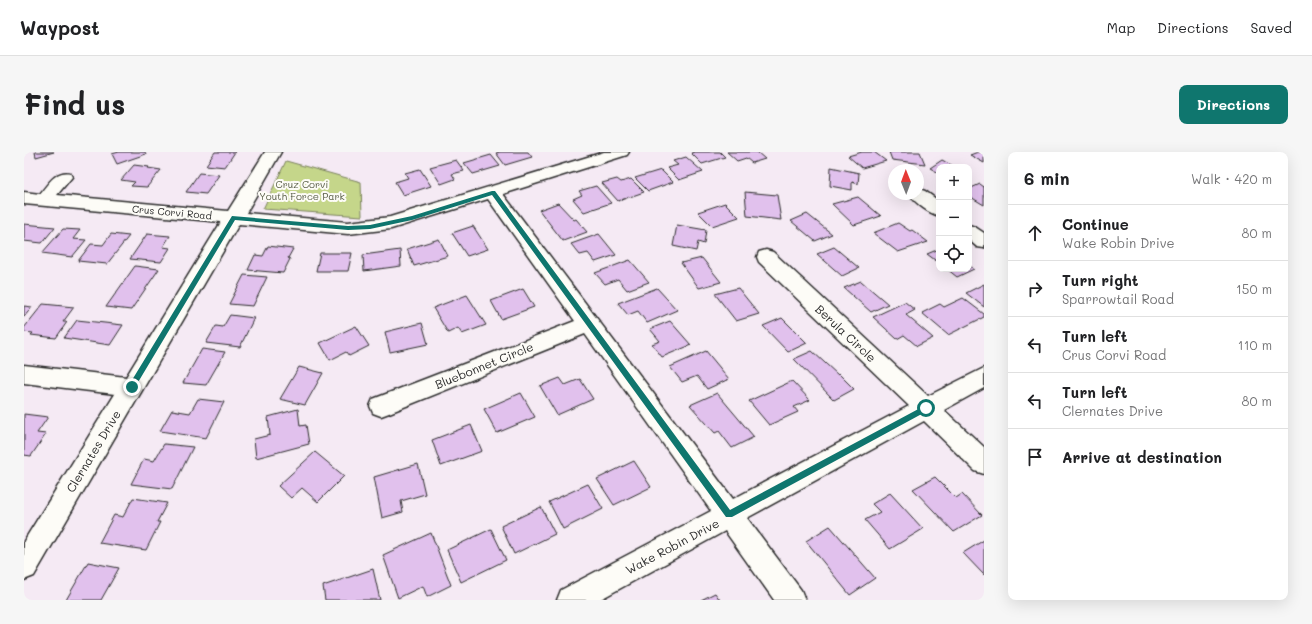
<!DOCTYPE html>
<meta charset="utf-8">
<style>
:root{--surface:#fff;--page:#f6f6f6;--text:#202124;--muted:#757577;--line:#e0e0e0;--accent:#0f766e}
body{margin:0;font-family:Mali,sans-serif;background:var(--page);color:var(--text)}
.controls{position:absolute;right:12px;top:12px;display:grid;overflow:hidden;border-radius:8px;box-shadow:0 4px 16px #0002}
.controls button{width:36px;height:36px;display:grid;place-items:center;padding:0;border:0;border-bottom:1px solid var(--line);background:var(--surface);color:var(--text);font:20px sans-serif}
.compass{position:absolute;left:864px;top:12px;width:36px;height:36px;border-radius:50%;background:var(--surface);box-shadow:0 4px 16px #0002;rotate:359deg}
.stop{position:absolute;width:12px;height:12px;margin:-9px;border:3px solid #0f766e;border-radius:50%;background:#fff}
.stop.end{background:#0f766e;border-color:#fff;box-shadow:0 1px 4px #0008}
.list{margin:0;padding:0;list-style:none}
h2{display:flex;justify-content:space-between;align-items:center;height:52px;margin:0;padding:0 16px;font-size:17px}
h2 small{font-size:13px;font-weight:400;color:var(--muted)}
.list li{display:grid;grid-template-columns:26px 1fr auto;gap:12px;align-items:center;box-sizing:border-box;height:56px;padding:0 16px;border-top:1px solid var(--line)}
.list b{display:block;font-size:15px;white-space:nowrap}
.list p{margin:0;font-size:13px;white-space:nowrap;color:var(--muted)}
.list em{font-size:13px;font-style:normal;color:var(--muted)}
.icon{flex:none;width:22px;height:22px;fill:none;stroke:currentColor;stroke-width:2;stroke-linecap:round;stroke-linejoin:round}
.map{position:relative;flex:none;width:960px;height:448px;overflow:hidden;border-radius:8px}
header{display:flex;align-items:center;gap:24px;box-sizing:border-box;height:56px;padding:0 20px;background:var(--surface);border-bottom:1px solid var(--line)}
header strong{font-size:19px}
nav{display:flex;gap:22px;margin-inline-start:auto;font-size:14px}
.intro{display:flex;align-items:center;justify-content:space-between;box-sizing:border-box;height:96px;padding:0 24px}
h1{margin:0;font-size:28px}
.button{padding:10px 18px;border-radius:8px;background:var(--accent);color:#fff;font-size:14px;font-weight:700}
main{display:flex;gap:24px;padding:0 24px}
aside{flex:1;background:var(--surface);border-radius:8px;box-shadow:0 4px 16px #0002}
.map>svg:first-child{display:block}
</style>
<header>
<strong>Waypost</strong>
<nav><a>Map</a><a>Directions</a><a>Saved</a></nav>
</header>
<div class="intro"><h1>Find us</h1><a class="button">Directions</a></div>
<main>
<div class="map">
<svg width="960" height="448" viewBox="0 0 960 448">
<rect width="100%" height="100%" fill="#f5eaf4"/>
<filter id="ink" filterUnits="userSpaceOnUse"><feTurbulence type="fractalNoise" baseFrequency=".025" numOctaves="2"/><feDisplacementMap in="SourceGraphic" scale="8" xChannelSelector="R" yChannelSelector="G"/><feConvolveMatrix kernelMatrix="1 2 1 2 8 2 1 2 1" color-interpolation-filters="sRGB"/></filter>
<g filter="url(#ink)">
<path fill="#c5d68a" stroke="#78805a" d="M262,9L337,30L338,64L239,57Z"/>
<g fill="#e1c1ed" stroke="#2b2b2b">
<path d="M11,0H30L12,5Z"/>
<path d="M95,0H121L122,2L93,12L88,2Z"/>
<path d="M191,0H211L201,15L182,13Z"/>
<path d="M476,0H504L508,5L481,13L472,1Z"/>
<path d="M671,0H696L701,5L678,12L667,1Z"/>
<path d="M703,0H733L741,7L728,11L722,6L713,9Z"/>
<path d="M838,0H850L862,9L838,16L824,4Z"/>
<path d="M865,0H896L901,12L868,8Z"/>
<path d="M954,0H960V11L946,3Z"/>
<path d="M467,3L476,14L449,22L440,11Z"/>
<path d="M662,5L679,20L655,28L643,16L654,13L649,9Z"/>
<path d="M432,8L440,19L428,22L431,27L417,32L406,15Z"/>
<path d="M918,8L931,15H915V21L906,16Z"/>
<path d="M110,13L125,15L124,16L137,18L123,35L107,34L111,30L97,28Z"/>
<path d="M807,15L835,21L834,32L828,30V38L806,34Z"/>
<path d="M396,17L407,34L379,43L371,30L384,26L381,21Z"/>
<path d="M637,18L649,30L624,39L611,26Z"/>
<path d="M175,21L195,23L182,42L162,40Z"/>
<path d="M593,27L597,30L607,27L620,40L594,49L578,31Z"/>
<path d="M956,32L960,35V53L945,44V37Z"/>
<path d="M572,34L587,51L560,60L549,47L558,43L555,39Z"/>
<path d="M721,40L753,43L757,68L723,64Z"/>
<path d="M834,45L857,64L830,73L808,52Z"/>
<path d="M534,51L550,68L552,67L563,80L539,89L515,58Z"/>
<path d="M701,51L715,65L688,74L674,60Z"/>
<path d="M783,62L808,82L791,89L767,69Z"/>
<path d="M874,71L886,79L888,78L904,90L874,100L849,81Z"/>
<path d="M0,72L31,75L18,91L0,89Z"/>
<path d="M653,73L682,78L680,92L674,90L672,99L649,94Z"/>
<path d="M449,74L464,97L443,104L428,81Z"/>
<path d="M39,77L56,78L49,87L62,88L48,105L18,101Z"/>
<path d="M87,82L105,84L83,112L54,109L67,92L79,93Z"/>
<path d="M123,82L146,84L139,95L146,96L137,110L106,107Z"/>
<path d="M575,82L592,103L571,110L564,101L556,103L547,92Z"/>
<path d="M415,87L424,104L390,114L383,97Z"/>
<path d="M244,94L269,97L264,106L266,107L259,121L224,118L231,103L239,104Z"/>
<path d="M810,95L835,116L818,124L793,102Z"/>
<path d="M915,97V111L903,102Z"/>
<path d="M376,98L377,114L340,119L339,103Z"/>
<path d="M296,101H328L324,119H292Z"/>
<path d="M678,106L697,130L675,136L657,111Z"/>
<path d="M606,108L625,130L603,138L594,127L581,132L571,121Z"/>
<path d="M945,113L950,117L933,125L923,117H945Z"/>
<path d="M111,114L135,117L107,158L82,155Z"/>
<path d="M220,123L243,125L229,154L205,152Z"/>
<path d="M837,129L864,152L847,160L820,136Z"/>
<path d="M960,132V155L942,141Z"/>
<path d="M633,136L653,158L623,171L614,159L604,163L594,151Z"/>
<path d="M714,136L735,162L712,169L691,142Z"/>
<path d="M499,137L510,155L477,167L467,149Z"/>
<path d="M443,143L462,173L438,182L434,176L424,181L409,156Z"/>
<path d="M939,146L960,162V165L924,183L898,161L916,152L920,155Z"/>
<path d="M881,150L891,158L882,163L909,186L893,194L880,183L873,187L849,165Z"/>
<path d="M19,152L50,155L39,170H43L32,186L7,183L9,181L0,180V176Z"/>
<path d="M0,154L8,155L0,165Z"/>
<path d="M206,163L230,166L216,195L182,191L192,174L199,175Z"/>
<path d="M758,166L783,191L764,200L739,174Z"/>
<path d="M53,168L99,173L86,193L40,186Z"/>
<path d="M646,169L667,193L638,205L628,192L636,189L626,177Z"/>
<path d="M398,171L404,192L366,200L361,180Z"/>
<path d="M332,174L345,194L325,204L322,200L306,208L296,191Z"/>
<path d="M178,197L201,200L182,233L159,231Z"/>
<path d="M682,199L705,227L683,237L673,224L658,230L646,215Z"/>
<path d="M788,199L814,223L815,222L830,237L810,248L770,207Z"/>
<path d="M275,215L299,221L281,253L256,247Z"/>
<path d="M536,226L541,233L556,227L569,247L533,263L516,234Z"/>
<path d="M768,229L786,248L770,255L774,260L745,273L725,249Z"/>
<path d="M497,241L511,265L473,281L460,257Z"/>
<path d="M693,241L730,285L708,296L695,279L691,281L666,253Z"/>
<path d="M174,247L200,250L182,286L136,279L148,258L166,261Z"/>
<path d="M274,257L276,274L282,273L285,292L232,306L230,287L246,283L244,265Z"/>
<path d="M0,262L24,265L13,281L22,282L7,304L0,303Z"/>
<path d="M447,273L458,299L417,314L408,288Z"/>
<path d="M140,292L169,295L148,337L107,332L120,307L130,309Z"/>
<path d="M291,300L320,324L294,350L278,336L267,346L254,334Z"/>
<path d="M610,309L627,335L590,353L573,327Z"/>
<path d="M394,312L401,342L377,349L379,360L358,366L350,325Z"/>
<path d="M911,325L932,346L938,342L958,363L930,380L889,337Z"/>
<path d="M564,332L579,357L539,377L525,350Z"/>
<path d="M866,341L899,377L866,397L841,368L856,360L848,352Z"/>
<path d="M109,346L143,351L133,370H136L122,398L75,391L90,363L99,365Z"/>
<path d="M517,355L531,382L490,402L477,374Z"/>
<path d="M806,374L851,426L826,443L782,389Z"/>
<path d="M467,377L482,408L437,430L423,398Z"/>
<path d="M407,381L427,433L403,445L399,434L374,446L359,403Z"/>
<path d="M960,388V423L939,401Z"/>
<path d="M64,410L95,416L77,448H42Z"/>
<path d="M349,417L356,448H301L299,434Z"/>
<path d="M691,441L696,448H677Z"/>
</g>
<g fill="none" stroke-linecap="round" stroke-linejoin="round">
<defs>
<g id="minor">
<path d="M241,0H257L222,61L324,70L366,65L580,0H605L603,3L479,42L709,347L885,254L735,110L733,105L735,100L742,98L749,100L904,244L960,216V236L920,258L960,295V322L951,319L900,269L723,366L777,438L781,448H750L701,379L575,448H533L537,438L687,359L561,182L365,261L357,264L349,261L346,254L349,247L551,169L464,47L367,77L324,82L215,72L10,424L0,428V389L91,242L0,231V213L102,225L197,70L0,52V40L16,42C24,32 32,18 46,21L48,25L33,43L204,59Z"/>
<path d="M895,37L901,39L915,49V64C905,61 892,52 886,43L894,42Z"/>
<path d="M945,73L951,75L960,81V96L953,95L945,88Z"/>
</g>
</defs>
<use href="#minor" stroke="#2b2b2b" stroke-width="3"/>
<use href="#minor" fill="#fdfcf7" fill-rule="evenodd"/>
</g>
</g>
<path fill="#0f766e" d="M468,39H471L706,358L900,254H905V258L708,365H702L468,43L388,68L346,77L324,78L211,68L110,237H105V233L208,64L324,74L346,73L388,64Z"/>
<g text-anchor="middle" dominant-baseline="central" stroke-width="4" stroke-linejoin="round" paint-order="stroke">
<g font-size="10" fill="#595e48" stroke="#fdfcf7">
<text x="278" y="32">Cruz Corvi<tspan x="278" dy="12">Youth Force Park</tspan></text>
</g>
<g font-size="10" fill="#2b2b2b" stroke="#fdfcf7">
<text transform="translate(148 60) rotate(5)">Crus Corvi Road</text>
</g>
<g font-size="12" fill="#2b2b2b" stroke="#fdfcf7">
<text transform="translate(822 181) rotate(43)">Berula Circle</text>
<text transform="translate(460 213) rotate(-22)">Bluebonnet Circle</text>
<text transform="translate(69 299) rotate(-59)">Clernates Drive</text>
<text transform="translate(648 394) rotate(-28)">Wake Robin Drive</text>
</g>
</g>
</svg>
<div class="controls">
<button>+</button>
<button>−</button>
<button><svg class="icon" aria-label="locate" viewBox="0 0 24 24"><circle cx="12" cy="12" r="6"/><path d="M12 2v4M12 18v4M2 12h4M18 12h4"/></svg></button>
</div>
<svg class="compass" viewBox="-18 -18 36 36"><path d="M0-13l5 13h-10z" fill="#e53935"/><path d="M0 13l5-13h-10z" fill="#757577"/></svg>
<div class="stop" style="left:902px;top:256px"></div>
<div class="stop end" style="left:108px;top:235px"></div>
</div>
<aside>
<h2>6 min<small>Walk · 420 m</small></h2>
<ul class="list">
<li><svg class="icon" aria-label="ahead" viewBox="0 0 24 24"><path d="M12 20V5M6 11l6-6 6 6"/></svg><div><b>Continue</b><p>Wake Robin Drive</p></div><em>80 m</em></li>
<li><svg class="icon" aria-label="right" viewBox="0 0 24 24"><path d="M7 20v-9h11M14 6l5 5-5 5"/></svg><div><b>Turn right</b><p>Sparrowtail Road</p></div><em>150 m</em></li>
<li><svg class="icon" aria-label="left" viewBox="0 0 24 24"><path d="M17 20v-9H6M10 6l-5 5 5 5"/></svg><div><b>Turn left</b><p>Crus Corvi Road</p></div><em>110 m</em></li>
<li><svg class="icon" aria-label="left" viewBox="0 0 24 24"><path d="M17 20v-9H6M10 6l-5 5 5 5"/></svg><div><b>Turn left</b><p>Clernates Drive</p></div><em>80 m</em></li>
<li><svg class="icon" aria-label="arrive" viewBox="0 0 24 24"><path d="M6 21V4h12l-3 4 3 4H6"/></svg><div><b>Arrive at destination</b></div></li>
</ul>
</aside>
</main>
